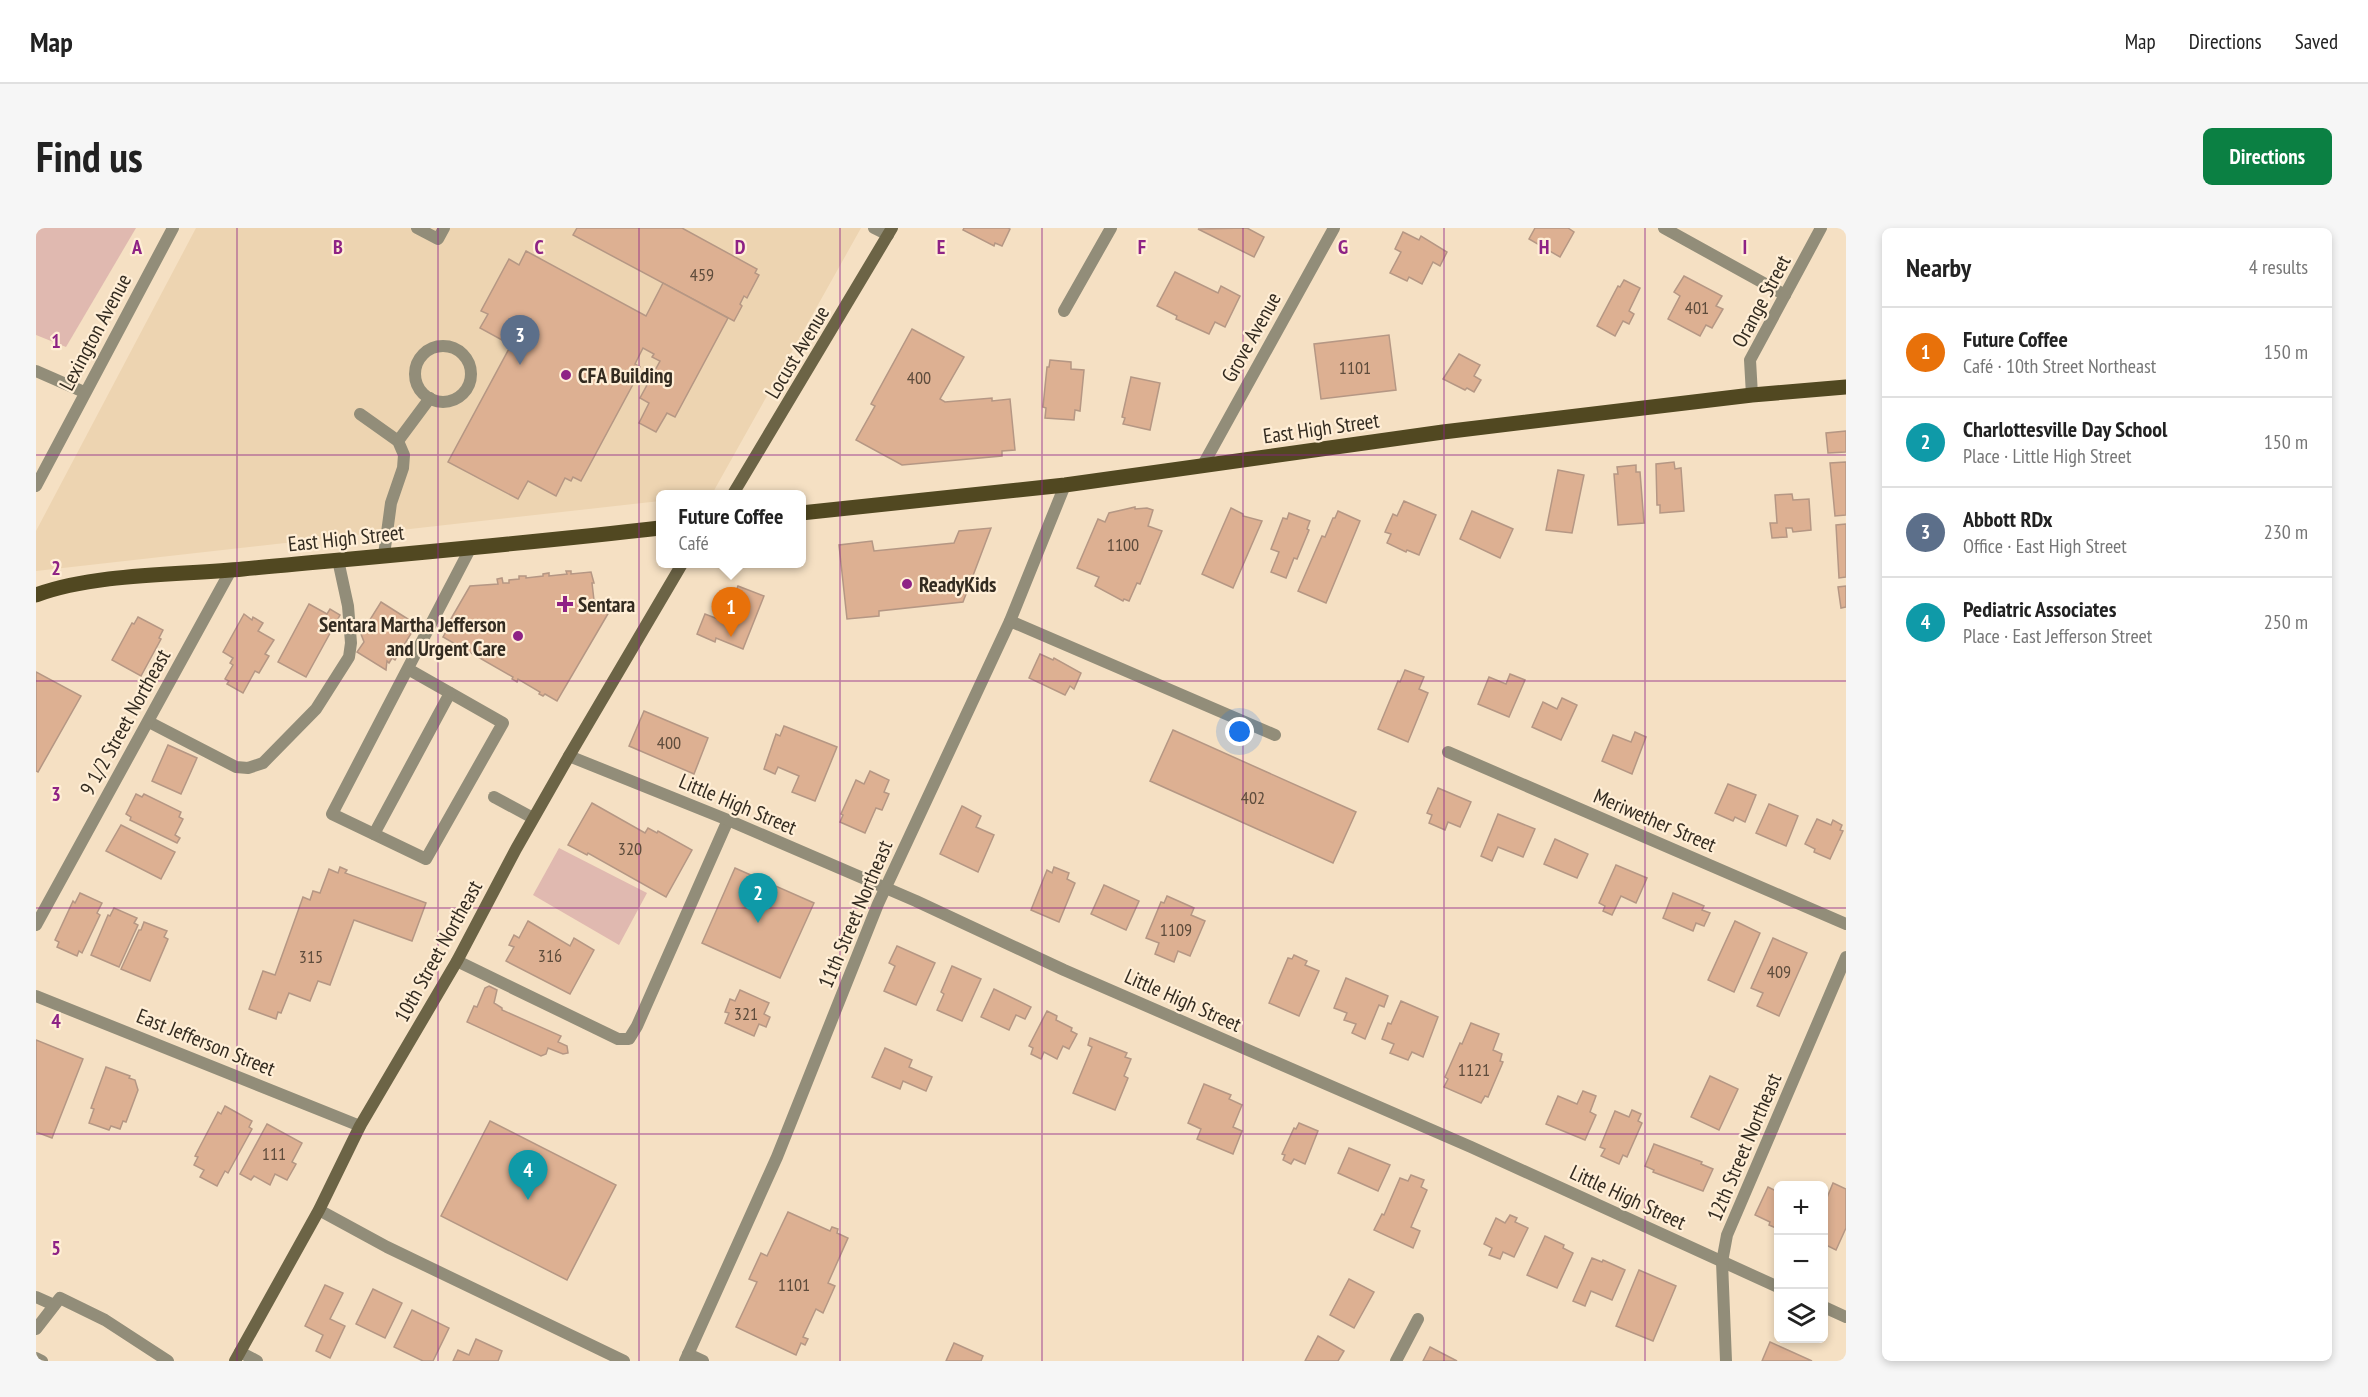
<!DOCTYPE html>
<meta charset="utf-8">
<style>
:root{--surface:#fff;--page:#f6f6f6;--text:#222;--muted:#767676;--line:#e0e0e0;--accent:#0b8043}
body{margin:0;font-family:"PT Sans Narrow",sans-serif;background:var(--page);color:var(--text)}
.controls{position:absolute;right:18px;bottom:18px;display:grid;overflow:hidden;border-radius:9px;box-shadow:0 3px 9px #0003}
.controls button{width:54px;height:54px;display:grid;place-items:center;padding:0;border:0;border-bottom:2px solid var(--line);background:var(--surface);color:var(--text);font:30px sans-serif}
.you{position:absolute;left:1204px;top:504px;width:21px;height:21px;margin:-15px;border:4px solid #fff;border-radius:50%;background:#1a73e8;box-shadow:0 0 0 9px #1a73e833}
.badge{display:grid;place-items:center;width:39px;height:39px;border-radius:50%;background:var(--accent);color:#fff;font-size:20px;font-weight:700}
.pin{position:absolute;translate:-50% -50px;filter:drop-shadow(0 2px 3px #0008)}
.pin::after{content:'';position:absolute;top:32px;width:21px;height:18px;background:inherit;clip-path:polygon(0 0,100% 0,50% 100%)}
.popup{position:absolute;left:620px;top:262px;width:150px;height:78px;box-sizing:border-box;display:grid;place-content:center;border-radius:9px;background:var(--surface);filter:drop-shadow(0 2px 4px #0005);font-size:20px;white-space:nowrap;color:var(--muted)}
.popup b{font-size:22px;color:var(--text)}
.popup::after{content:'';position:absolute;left:50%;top:100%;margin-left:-12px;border:12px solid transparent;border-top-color:var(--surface)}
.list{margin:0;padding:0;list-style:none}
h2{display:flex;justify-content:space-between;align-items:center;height:78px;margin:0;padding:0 24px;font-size:26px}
h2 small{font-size:20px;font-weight:400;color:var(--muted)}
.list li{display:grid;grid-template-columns:39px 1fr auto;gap:18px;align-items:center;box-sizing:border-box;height:90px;padding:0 24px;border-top:2px solid var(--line)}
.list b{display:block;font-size:22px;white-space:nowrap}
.list p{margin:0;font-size:20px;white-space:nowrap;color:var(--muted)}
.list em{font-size:20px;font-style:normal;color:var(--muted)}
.icon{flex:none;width:33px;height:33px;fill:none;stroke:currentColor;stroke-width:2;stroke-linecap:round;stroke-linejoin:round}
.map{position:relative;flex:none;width:1810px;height:1133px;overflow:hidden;border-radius:9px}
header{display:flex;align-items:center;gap:36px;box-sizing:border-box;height:84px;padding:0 30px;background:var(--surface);border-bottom:2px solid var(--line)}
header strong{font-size:28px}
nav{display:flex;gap:33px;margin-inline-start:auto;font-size:21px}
.intro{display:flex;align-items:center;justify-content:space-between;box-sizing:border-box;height:144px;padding:0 36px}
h1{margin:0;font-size:42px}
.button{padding:15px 27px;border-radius:9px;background:var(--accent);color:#fff;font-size:21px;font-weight:700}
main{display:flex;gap:36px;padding:0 36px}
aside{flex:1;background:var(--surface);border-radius:9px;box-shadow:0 3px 9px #0003}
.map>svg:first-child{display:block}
</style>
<header>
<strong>Map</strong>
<nav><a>Map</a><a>Directions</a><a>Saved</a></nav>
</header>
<div class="intro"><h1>Find us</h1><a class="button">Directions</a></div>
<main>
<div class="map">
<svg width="1810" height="1133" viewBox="0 0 1810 1133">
<rect width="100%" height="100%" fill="#f5e0c3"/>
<path fill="#edd4b1" d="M160,0H825L676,266H624V273L0,343V303Z"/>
<g fill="#e0b9b0">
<path d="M0,0H100L30,119L0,107Z"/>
<path d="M523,620L611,665L583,717L497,667Z"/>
</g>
<g fill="#ddb092" stroke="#b59784" stroke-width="1.5">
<path d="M541,0H646L721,41L719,45L723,47L711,70L708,68L704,76L706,78L698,93L537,7Z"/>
<path d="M928,0H972L974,1L966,18L959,15L958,18L927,2Z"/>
<path d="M1211,0L1228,9L1218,29L1162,1Z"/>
<path d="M1499,0H1532L1538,4L1524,29L1493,11Z"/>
<path d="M1367,4L1383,12L1385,8L1411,24L1404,38L1397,34L1386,56L1373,49L1371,53L1354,45L1365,24L1359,21Z"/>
<path d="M490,23L610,88L627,55L692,90L639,189L631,185L620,204L603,195L613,175L604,170L624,133L616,129L618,126L607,120L599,136L604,139L600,146L602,147L545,253L537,249L535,253L529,250L520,268L492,253L482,271L412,234L475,117L444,100L452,86L445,83L473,31L483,37Z"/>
<path d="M1139,44L1182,65L1185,58L1204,68L1189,99L1179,94L1173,106L1140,91L1141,88L1121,78Z"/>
<path d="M1648,48L1686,68L1680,78L1687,81L1676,100L1670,97L1664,108L1632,91L1644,68L1638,64Z"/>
<path d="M1588,52L1604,60L1593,83L1598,86L1593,96L1587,93L1579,108L1561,98L1582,58L1584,59Z"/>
<path d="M876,101L928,129L904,171L909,174L956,170V173L974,171L979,222L966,223V228L866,237L820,212L839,178L835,176Z"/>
<path d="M1353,107L1360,162L1285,171L1278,116Z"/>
<path d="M1423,126L1444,137L1438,148L1445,152L1438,164L1431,160L1429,162L1407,151Z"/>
<path d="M1014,132L1035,134V141L1048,142L1044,183L1039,182L1038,192L1009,190L1010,180L1007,179L1011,139H1013Z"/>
<path d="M1095,149L1124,155L1114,202L1087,196L1089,190L1086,189Z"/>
<path d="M1810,203V224L1792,225L1790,205Z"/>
<path d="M1638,234L1639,241L1645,240L1648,283L1624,285V277H1621L1620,236Z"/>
<path d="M1810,234V287L1799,288L1794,235Z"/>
<path d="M1600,237V244H1604L1608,295L1582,297L1578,246H1582L1581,239Z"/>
<path d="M1522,242L1548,247L1536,305L1510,302Z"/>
<path d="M1756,266L1757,272L1773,271L1775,302L1757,304L1756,300H1750L1751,309L1736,310L1734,295H1741L1739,267Z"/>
<path d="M1368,273L1400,287L1383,327L1371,322L1370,324L1351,315L1355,306L1349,304L1357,286L1361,288Z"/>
<path d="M1099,279V281L1111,280L1117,282L1112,298L1126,303L1104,356L1101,355L1093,373L1088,371L1087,373L1059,358L1063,349L1041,340L1062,291L1069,294L1073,285Z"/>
<path d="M1195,280L1207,286V288L1226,293L1197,360L1166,346Z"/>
<path d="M1302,283L1324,293L1290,375L1262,363L1286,308L1289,309L1297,290H1299Z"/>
<path d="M1436,283L1477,301L1464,330L1424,311Z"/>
<path d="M1253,285L1274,293L1271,301L1273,302L1261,331L1258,330L1250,350L1235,344L1243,324L1235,321L1247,290L1251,291Z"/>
<path d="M1810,296V349L1803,350L1800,297Z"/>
<path d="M955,300L927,374L843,383V388L811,391L803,317L836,313L838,323L918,315L923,303Z"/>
<path d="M530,343H535V346L555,344L558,355H556L558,372H560L562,379L573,384L521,473L509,466L507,468L503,466L504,464L482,451L481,454L476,451L477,449L407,409L411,402L409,401L434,358L462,356L461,351L466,350L467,355H473V352L483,351V348H490V350L507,348V346L513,345V348L531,346Z"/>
<path d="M702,358L728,368L707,421L680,410L679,414L661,406L669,386L687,393Z"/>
<path d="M1810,358V379L1805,380L1802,359Z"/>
<path d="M345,374L375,393L373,395L379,399L359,432L356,430L353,435L351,433L350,442L321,424L328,414L325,406Z"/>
<path d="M273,376L291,386L294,381L304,387L270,449L242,434Z"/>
<path d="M208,386L216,392L217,389L227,395L222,403L238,412L229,426L233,428L223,445L219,443L207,465L191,456L193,453L189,451L197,437L194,435L197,430L187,424Z"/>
<path d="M102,389L127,402L123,410L125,411L105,448L76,432L96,395L98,396Z"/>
<path d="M1004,426L1017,432L1018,430L1045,445L1038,461L1034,458L1029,467L993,450Z"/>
<path d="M1369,442L1388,449L1383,461L1392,465L1372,514L1342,501L1362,453L1364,454Z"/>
<path d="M0,444L45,468L2,544L0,543Z"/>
<path d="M1474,446L1489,452L1473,489L1442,476L1453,449L1470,456Z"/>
<path d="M1526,470L1541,477L1525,512L1496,499L1507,474L1521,481Z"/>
<path d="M608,483L672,510L658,546L593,518Z"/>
<path d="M748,498L801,519L779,573L756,564L763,548L742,539L739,546L728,541L740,506L744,508Z"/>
<path d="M1137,502L1320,584L1297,635L1114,553Z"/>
<path d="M1599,504L1610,509L1596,546L1566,533L1577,507L1595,514Z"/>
<path d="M132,517L161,530L145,566L116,553Z"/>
<path d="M834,543L853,552L848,564L853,566L846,582L840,580L829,605L804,594L807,587L805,586L820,552L828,556Z"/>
<path d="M1692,556L1720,567L1709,594L1699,589L1697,593L1679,585Z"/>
<path d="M1402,560L1435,574L1424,599L1412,594L1409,602L1393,595L1396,587L1391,585Z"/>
<path d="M100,566L106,569L108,566L145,584L143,589L147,591L139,607L144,610L141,615L94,592L95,589L90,586Z"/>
<path d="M556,575L609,605L612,600L621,605L622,603L656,622L630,669L552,625L551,627L532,617Z"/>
<path d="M1733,576L1762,588L1750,618L1720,605Z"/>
<path d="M926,578L945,588L940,599L958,607L942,644L904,626Z"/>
<path d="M1462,586L1499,601L1487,629L1462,619L1456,633L1445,628Z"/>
<path d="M1781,591L1795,597L1797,592L1806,597L1804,602L1807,603L1794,631L1778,624L1779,621L1769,616Z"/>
<path d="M85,597L139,624L125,651L70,623Z"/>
<path d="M1519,611L1552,626L1541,650L1508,636Z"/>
<path d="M1580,637L1611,650L1600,675L1585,668L1576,687L1567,683L1569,678L1563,675Z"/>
<path d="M304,639L311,642L309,645L390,675L376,713L318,692L294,757L282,753L274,773L253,765L245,785L242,784L240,791L213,781L227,743L239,747L267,669L274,672L277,663L284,665L293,641L302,645Z"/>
<path d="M1018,639L1033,645L1031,651L1039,655L1023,694L995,682L1011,642L1016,645Z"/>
<path d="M699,640L778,675L744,750L666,715Z"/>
<path d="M1068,657L1103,673L1090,702L1055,686Z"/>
<path d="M44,665L66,675L61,685L64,687L46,725L43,723L41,728L21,719L23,714L19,712L37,673L39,675Z"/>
<path d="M1637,665L1668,678L1666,682L1674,685L1668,698L1660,695L1657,703L1627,690Z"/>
<path d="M1131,668L1158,680L1155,687L1169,693L1154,728L1142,723L1138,734L1119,726L1123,715L1110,710L1125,674L1128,675Z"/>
<path d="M78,680L101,690L98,695L102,697L83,739L55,727L72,687L74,688Z"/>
<path d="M492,693L534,718L538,710L558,722L534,766L470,733L478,719L473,717L478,707L483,710Z"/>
<path d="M1699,693L1724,705L1698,764L1672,752Z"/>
<path d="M108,694L131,703L128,709L132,711L114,753L85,741L103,702H105Z"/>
<path d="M1737,710L1771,725L1743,788L1721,778L1727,765L1715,760Z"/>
<path d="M861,718L899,735L880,777L848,763L859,738L853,735Z"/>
<path d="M1258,727L1271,733L1269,737L1283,743L1263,788L1233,775L1252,730L1256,731Z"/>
<path d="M916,738L945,751L926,793L901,782L908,766L905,764Z"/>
<path d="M1310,750L1352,768L1348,779L1343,777L1329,811L1316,805L1320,796L1308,792L1311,785L1298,780Z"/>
<path d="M453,758L461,762L458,775L466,780V782L525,808L522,814L531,818L532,825L527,826L512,820L510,826L505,828L431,794L438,778L441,779L449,760Z"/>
<path d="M958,761L995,779L989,791L980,787L973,802L945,789Z"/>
<path d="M704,762L733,775L728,786L734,789L730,799L723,796L718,808L689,795L693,785L689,784L694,771L699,773Z"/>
<path d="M1365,773L1402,789L1387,829L1376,824L1372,832L1354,825L1358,816L1346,811L1352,795L1355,796Z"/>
<path d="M1011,783L1021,788L1020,792L1036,800L1035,803L1041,806L1033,821L1027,818L1021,831L1008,824L1005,831L995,826L997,820L993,818Z"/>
<path d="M1435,795L1463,806L1457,822L1466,826L1464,833L1467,834L1452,869L1449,868L1445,875L1408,859L1412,851L1409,849L1424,815L1426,816Z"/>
<path d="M1054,810L1091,825L1089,829L1095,831L1088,848L1092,850L1079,882L1037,865L1056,819L1052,817Z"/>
<path d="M0,812L47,831L16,910L0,904Z"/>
<path d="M849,820L876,832L873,839L896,849L890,863L867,853L864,861L836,849Z"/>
<path d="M70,839L94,848L93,850L99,852L102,862L90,894L87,893L84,901L75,898L73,902L53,895L58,881L55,880Z"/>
<path d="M1674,848L1702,861L1683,902L1655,889Z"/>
<path d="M1168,856L1195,867L1193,871L1206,877L1197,899L1206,903L1197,926L1161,911L1165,901L1152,895Z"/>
<path d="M1547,863L1560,868L1554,884L1560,887L1549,912L1510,896L1522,868L1541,876Z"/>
<path d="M189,878L216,893L213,899L216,901L192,945L189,943L181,958L164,949L168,942L158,937L162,929L159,928L182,884L185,886Z"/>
<path d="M1596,882L1605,886L1602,893L1606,895L1591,929L1587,927L1583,936L1565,928L1569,921L1564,919L1579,883L1593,889Z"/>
<path d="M454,893L580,957L531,1052L405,988Z"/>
<path d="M1263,895L1282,903L1269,936L1258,931L1255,936L1247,932L1249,927L1246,926L1258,900L1260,901Z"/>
<path d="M231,896L266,915L256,934L260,936L251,952L239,946L234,957L218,948L215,952L204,946Z"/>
<path d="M1618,916L1666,934L1665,936L1677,941L1667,963L1617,944L1618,942L1609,938Z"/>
<path d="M1313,920L1354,937L1342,963L1302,945Z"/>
<path d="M1375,947L1388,952L1385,959L1391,962L1375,999L1384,1003L1377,1020L1338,1002L1346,986L1348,987L1364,950L1372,953Z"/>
<path d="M1797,955L1810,961V1000L1800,1022L1788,1016V977Z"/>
<path d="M1732,959L1742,964V997L1740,1000L1733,997L1734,994L1719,987Z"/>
<path d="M752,984L794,1003L796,999L802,1001L801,1005L812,1010L792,1055L799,1058L787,1085L780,1081L767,1109L772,1111L769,1117L765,1115L760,1127L700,1099L721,1054L713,1051L725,1025L731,1028Z"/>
<path d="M1474,987L1481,990L1479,994L1492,1000L1478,1029L1467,1024L1464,1031L1453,1027L1456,1020L1448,1016L1460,990L1469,995Z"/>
<path d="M1509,1008L1528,1017L1527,1020L1537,1025L1521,1060L1491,1047Z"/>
<path d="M1556,1030L1566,1034L1567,1032L1589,1042L1576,1072L1555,1063L1549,1078L1537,1073Z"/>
<path d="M1603,1042L1640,1058L1617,1113L1580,1098Z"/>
<path d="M1313,1051L1338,1064L1318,1100L1294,1087Z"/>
<path d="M289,1057L307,1065L294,1091L309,1098L294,1130L280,1123L287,1107L269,1098Z"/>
<path d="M337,1061L366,1075L349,1110L320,1096Z"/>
<path d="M376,1082L413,1100L397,1133H387L358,1119Z"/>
<path d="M1282,1108L1308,1123L1302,1133H1269Z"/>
<path d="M440,1111L466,1123L462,1133H417L422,1122L433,1127Z"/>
<path d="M1734,1114L1776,1133H1726Z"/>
<path d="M918,1115L947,1128L945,1133H910Z"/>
<path d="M1394,1119L1421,1133H1387Z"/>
</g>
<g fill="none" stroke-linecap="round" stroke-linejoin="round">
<g stroke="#928d79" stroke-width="12">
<path d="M381,0L402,11L408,0"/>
<path d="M838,0L852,7"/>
<path d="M1028,83L1075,0"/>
<circle cx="407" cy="146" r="28"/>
<path d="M324,186L362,213L368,227L367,240L355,275L348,327"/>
<path d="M362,213L394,170"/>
<path d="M974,393L1239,507"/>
<path d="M372,441L467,495L390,631L296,586L435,319"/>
<path d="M113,494L200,539L212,540L227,535L280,481L313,429L315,415L312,378L302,332"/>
<path d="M458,569L497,590"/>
<path d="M338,606L414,465"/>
<path d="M421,733L582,811H593L601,798L692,592"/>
<path d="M0,1069L18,1077"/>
<path d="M0,1101L24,1070L69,1092L132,1133"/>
<path d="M204,1124L221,1133"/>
<path d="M0,1130L6,1133"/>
</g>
<g stroke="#928d79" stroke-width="12">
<path d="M1628,0L1749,67"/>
<path d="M0,143L48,164"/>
<path d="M1716,167L1714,132L1785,0"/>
<path d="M1167,237L1298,0"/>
<path d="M0,258L137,0"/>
<path d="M1412,524L1810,696"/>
<path d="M533,528L692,592L880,673L1028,742L1435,919L1742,1059"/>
<path d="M0,697L195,342"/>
<path d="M0,768L324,898"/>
<path d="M283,982L351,1019L588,1133"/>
<path d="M1788,1079L1810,1089"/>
<path d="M652,1126L667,1133"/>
<path d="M649,1133L741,929L842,676L974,393L1029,257"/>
<path d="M1360,1133L1382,1091"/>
<path d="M1690,1133L1686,1034L1691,1007L1810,729"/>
</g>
<g stroke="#6c6446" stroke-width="12">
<path d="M697,266L856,0"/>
<path d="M199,1133L283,982L324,898L421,733L480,621L533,528L646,336"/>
</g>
<g stroke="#514821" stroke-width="15">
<path d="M765,285L1029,257L1407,204L1716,167L1810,159"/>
<path d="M0,367C59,345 144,347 207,341C346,328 486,316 624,300"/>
</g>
</g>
<path fill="none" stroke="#8e2285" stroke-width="1.5" stroke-opacity="0.55" d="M201,0V1133M402,0V1133M603,0V1133M804,0V1133M1006,0V1133M1207,0V1133M1408,0V1133M1609,0V1133M0,227H1810M0,453H1810M0,680H1810M0,906H1810"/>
<g fill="#8e2285" stroke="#ffeed6" stroke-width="2">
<circle cx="530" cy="147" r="6"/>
<circle cx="871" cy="356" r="6"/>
<path d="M526 367h6v6h6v6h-6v6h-6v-6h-6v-6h6z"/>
<circle cx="482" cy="408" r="6"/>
</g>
<g text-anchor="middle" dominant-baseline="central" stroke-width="4.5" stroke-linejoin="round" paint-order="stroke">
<g font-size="18" fill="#5e4c3c">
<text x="666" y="46">459</text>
<text x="1661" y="79">401</text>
<text x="1319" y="139">1101</text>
<text x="883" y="149">400</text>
<text x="1087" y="316">1100</text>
<text x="633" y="514">400</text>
<text x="1217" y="569">402</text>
<text x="594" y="620">320</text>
<text x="1140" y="701">1109</text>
<text x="514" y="727">316</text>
<text x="275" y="728">315</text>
<text x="1743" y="743">409</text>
<text x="710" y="785">321</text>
<text x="1438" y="841">1121</text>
<text x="238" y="925">111</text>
<text x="758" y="1056">1101</text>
</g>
<g font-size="21" fill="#332b20" stroke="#ffeed6">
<text transform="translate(1725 73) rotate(-62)">Orange Street</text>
<text transform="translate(59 104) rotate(-62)">Lexington Avenue</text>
<text transform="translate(1215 109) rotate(-61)">Grove Avenue</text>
<text transform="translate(761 124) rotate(-59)">Locust Avenue</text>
<text transform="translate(1285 200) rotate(-8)">East High Street</text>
<text transform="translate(310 310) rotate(-6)">East High Street</text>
<text transform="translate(89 494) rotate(-61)">9 1/2 Street Northeast</text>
<text transform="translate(702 576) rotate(23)">Little High Street</text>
<text transform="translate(1619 592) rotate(23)">Meriwether Street</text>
<text transform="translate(819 686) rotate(-67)">11th Street Northeast</text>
<text transform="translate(402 723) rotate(-61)">10th Street Northeast</text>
<text transform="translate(1147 772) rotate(24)">Little High Street</text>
<text transform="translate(170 814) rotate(22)">East Jefferson Street</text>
<text transform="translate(1708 919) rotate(-67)">12th Street Northeast</text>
<text transform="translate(1592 969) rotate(25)">Little High Street</text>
</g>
<g font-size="21" font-weight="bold" fill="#332b20" stroke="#ffeed6" text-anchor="start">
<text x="542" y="147">CFA Building</text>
<text x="883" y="356">ReadyKids</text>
<text x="542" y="376">Sentara</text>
<text x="470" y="396" text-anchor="end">Sentara Martha Jefferson<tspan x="470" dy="24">and Urgent Care</tspan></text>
</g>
</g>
<g font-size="20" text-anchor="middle" font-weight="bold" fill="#8e2285" stroke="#ffeed6" stroke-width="4.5" stroke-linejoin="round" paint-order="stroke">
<text x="101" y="26">A</text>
<text x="302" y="26">B</text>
<text x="503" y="26">C</text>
<text x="704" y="26">D</text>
<text x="905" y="26">E</text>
<text x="1106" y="26">F</text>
<text x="1307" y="26">G</text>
<text x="1508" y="26">H</text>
<text x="1709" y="26">I</text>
<text x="20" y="120">1</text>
<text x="20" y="347">2</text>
<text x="20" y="573">3</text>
<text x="20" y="800">4</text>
<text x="20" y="1027">5</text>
</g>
</svg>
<div class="controls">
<button>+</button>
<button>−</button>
<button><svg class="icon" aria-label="layers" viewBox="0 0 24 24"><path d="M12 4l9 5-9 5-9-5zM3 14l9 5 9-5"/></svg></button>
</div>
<div class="you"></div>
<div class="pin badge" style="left:695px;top:409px;background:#e8710a">1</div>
<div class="popup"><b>Future Coffee</b>Café</div>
<div class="pin badge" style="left:722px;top:695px;background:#0f9aa8">2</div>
<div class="pin badge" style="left:484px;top:137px;background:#5c6f8a">3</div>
<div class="pin badge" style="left:492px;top:972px;background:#0f9aa8">4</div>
</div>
<aside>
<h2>Nearby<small>4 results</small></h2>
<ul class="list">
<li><span class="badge" style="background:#e8710a">1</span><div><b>Future Coffee</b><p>Café · 10th Street Northeast</p></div><em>150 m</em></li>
<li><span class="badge" style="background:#0f9aa8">2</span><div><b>Charlottesville Day School</b><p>Place · Little High Street</p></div><em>150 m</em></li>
<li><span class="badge" style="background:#5c6f8a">3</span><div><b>Abbott RDx</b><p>Office · East High Street</p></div><em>230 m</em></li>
<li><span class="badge" style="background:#0f9aa8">4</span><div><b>Pediatric Associates</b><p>Place · East Jefferson Street</p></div><em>250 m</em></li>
</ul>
</aside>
</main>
